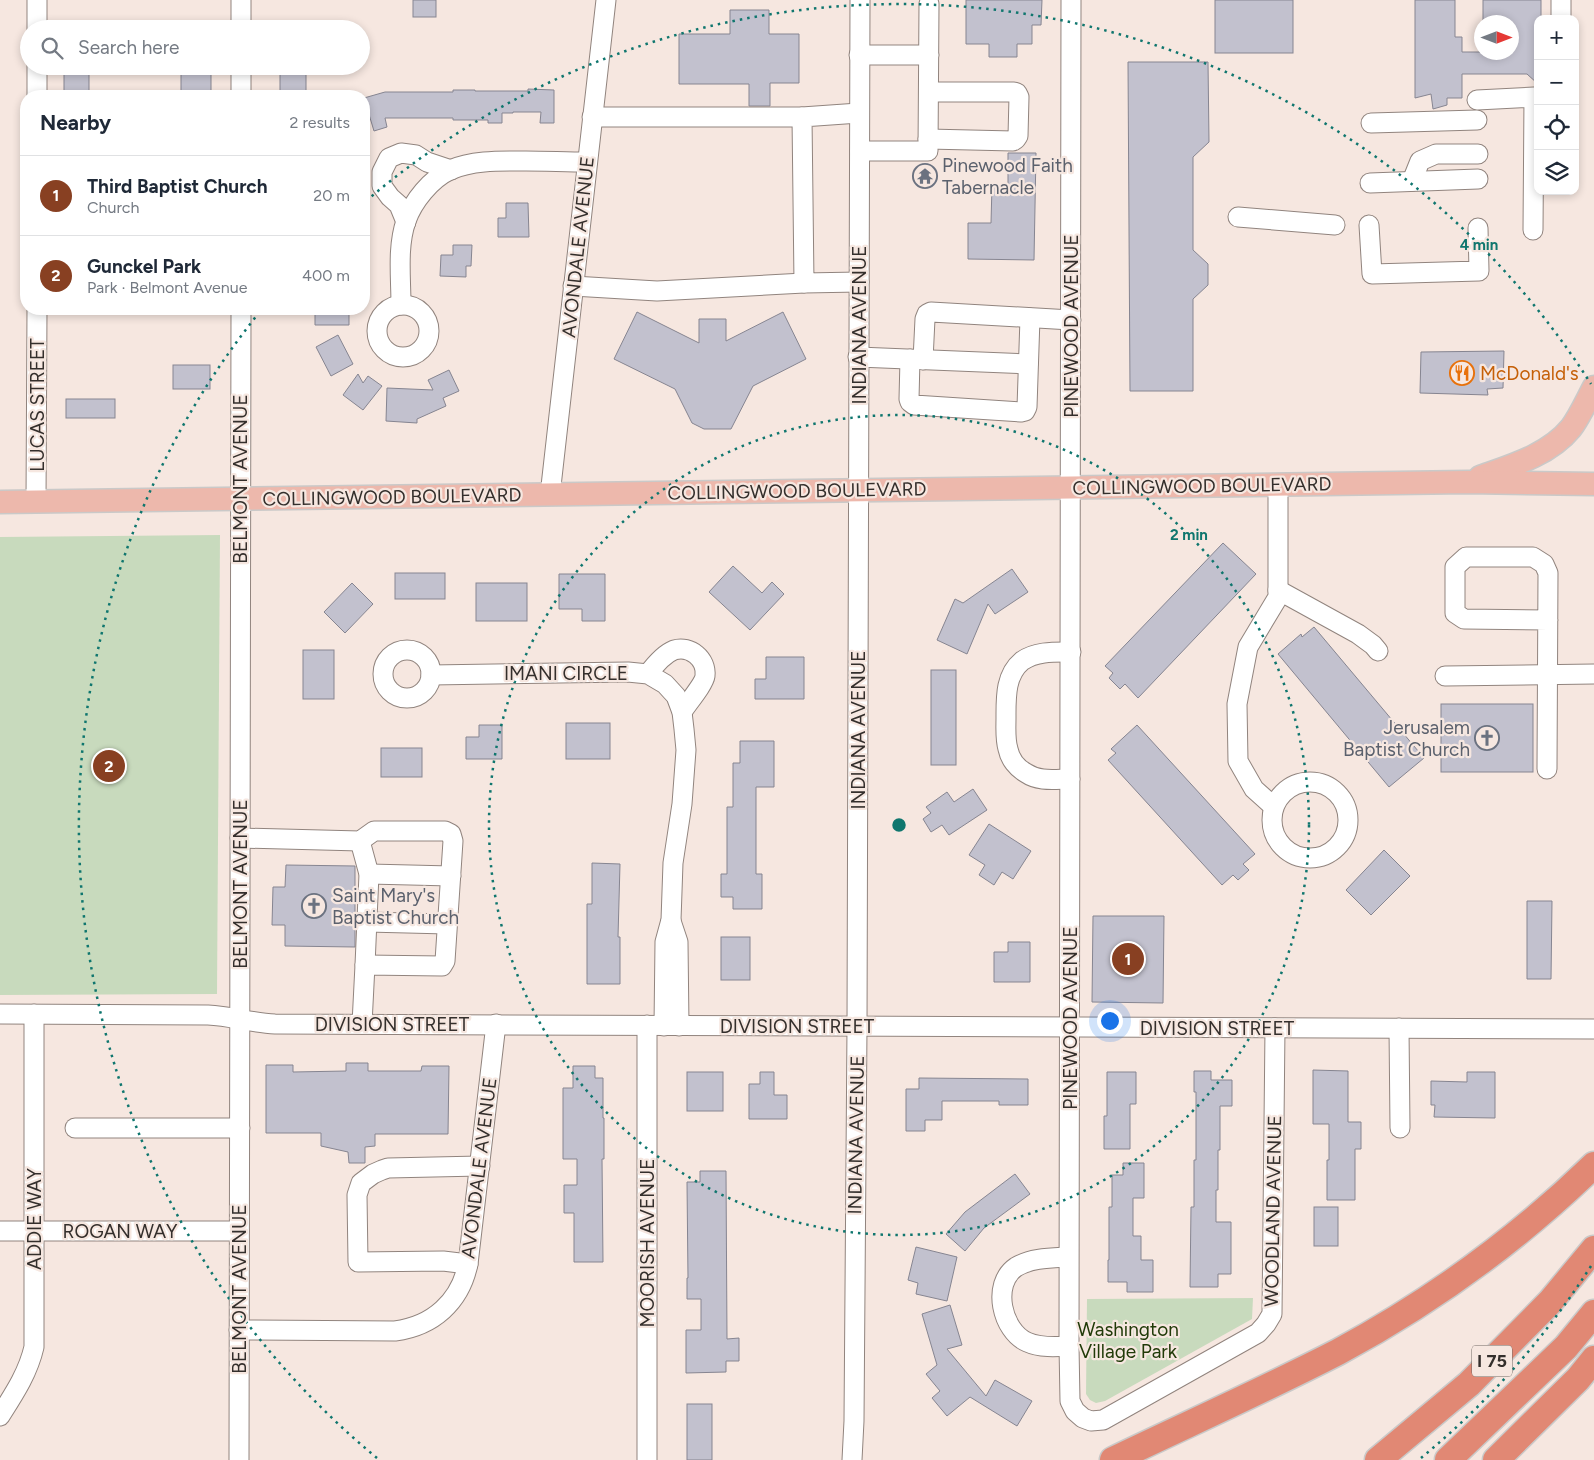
<!DOCTYPE html>
<meta charset="utf-8">
<style>
:root{--surface:#fff;--page:#f6f6f7;--text:#1f2937;--muted:#747a83;--line:#e0e1e3;--accent:#884022}
body{margin:0;font-family:Figtree,sans-serif;background:var(--page);color:var(--text)}
.controls{position:absolute;right:15px;top:15px;display:grid;overflow:hidden;border-radius:10px;box-shadow:0 2px 8px #0003}
.controls button{width:45px;height:45px;display:grid;place-items:center;padding:0;border:0;border-bottom:1px solid var(--line);background:var(--surface);color:var(--text);font:25px sans-serif}
.compass{position:absolute;left:1474px;top:15px;width:45px;height:45px;border-radius:50%;background:var(--surface);box-shadow:0 2px 8px #0003;rotate:90deg}
.you{position:absolute;left:1109px;top:1020px;width:18px;height:18px;margin:-12px;border:4px solid #fff;border-radius:50%;background:#1a73e8;box-shadow:0 0 0 8px #1a73e833}
.badge{display:grid;place-items:center;width:32px;height:32px;border-radius:50%;background:var(--accent);color:#fff;font-size:16px;font-weight:700}
.pin{position:absolute;translate:-50% -50%;border:2px solid #fff;box-shadow:0 1px 5px #0006}
.list{margin:0;padding:0;list-style:none}
h2{display:flex;justify-content:space-between;align-items:center;height:65px;margin:0;padding:0 20px;font-size:21px}
h2 small{font-size:16px;font-weight:400;color:var(--muted)}
.list li{display:grid;grid-template-columns:32px 1fr auto;gap:15px;align-items:center;box-sizing:border-box;height:80px;padding:0 20px;border-top:1px solid var(--line)}
.list b{display:block;font-size:19px;white-space:nowrap}
.list p{margin:0;font-size:16px;white-space:nowrap;color:var(--muted)}
.list em{font-size:16px;font-style:normal;color:var(--muted)}
.icon{flex:none;width:28px;height:28px;fill:none;stroke:currentColor;stroke-width:2;stroke-linecap:round;stroke-linejoin:round}
.map{position:relative;flex:none;width:1594px;height:1460px;overflow:hidden}
.search{position:absolute;background:var(--surface);box-shadow:0 2px 8px #0003;left:20px;top:20px;width:350px;height:55px;display:flex;align-items:center;gap:12px;box-sizing:border-box;padding:0 18px;border-radius:28px;color:var(--muted);font-size:19px}
.panel{position:absolute;background:var(--surface);box-shadow:0 2px 8px #0003;left:20px;top:90px;width:350px;height:225px;border-radius:20px}
.map>svg:first-child{display:block}
</style>
<div class="map">
<svg width="1594" height="1460" viewBox="0 0 1594 1460">
<rect width="100%" height="100%" fill="#f6e7e0"/>
<g fill="#c8dabd">
<path d="M220,535L217,994L0,995V537Z"/>
<path d="M1253,1298L1252,1319L1105,1401L1096,1403L1090,1400L1086,1394L1087,1299Z"/>
</g>
<g fill="#c2c1ce" stroke="#868591">
<rect x="413" y="0" width="23" height="17"/>
<path d="M966,0H1042L1041,25H1032V44H1017V57H989V44H966Z"/>
<rect x="1215" y="0" width="78" height="53"/>
<path d="M1415,0H1455V37H1462V52H1512V22H1483V0H1541V19H1538V84L1527,74H1462V98H1447V105L1433,109L1431,94L1415,98Z"/>
<path d="M730,10H769V34H799V83H770V106H749V84H679V34H730Z"/>
<path d="M1128,62H1208L1209,142L1193,157V250L1208,264V285L1193,299V391H1130Z"/>
<rect x="64" y="66" width="25" height="30"/>
<rect x="181" y="66" width="30" height="30"/>
<rect x="280" y="66" width="26" height="28"/>
<path d="M528,89L554,90V123H540L541,112H513V113H502V123H488V120H453V118H385L387,127L374,131L364,98L385,92H453V90H475V91H528Z"/>
<path d="M1008,153H1036L1034,260L968,259V223H991L992,185H1008Z"/>
<path d="M506,203H528L529,237H498V218H506Z"/>
<path d="M453,245H472L471,266H466V277L440,276L441,255H453Z"/>
<path d="M315,309H337V311H349V325H315Z"/>
<path d="M637,312L699,343V319H726V341L783,312L806,359L753,386L731,429H704L692,423L675,389L614,359Z"/>
<path d="M338,335L353,364L331,376L316,347Z"/>
<path d="M1504,351L1503,388L1487,389L1488,395L1420,393L1421,352Z"/>
<rect x="173" y="365" width="37" height="24"/>
<path d="M449,370L459,391L443,398L446,406L417,419V423L386,421L387,388L433,390L428,380Z"/>
<path d="M358,374L363,383L368,376L382,386L363,410L343,395Z"/>
<rect x="66" y="399" width="49" height="19"/>
<path d="M1223,543L1256,574L1138,698L1125,684L1120,689L1109,678L1113,673L1105,666Z"/>
<path d="M733,566L762,593L772,582L784,594L750,630L709,592Z"/>
<path d="M1012,569L1028,592L995,614L988,604L967,654L937,640L955,599L963,603Z"/>
<rect x="395" y="573" width="50" height="26"/>
<path d="M559,574H605V621H582V609H559Z"/>
<path d="M352,583L373,604L345,633L324,612Z"/>
<rect x="476" y="583" width="51" height="38"/>
<path d="M1314,627L1424,758L1389,787L1278,654L1301,634L1302,637Z"/>
<rect x="303" y="650" width="31" height="49"/>
<path d="M766,657H804V699H755V679H766Z"/>
<rect x="931" y="670" width="25" height="95"/>
<rect x="1441" y="704" width="92" height="68"/>
<rect x="566" y="723" width="44" height="36"/>
<path d="M479,725H502V759H466V737H479Z"/>
<path d="M1137,725L1255,854L1243,864L1249,870L1238,880L1233,875L1222,885L1108,760L1116,753L1111,749Z"/>
<path d="M740,741H774V787H756V874H762V909H733V897H721V874H727V807H733V763H740Z"/>
<rect x="381" y="748" width="41" height="29"/>
<path d="M973,789L987,810L949,835L942,825L931,832L923,819L931,813L926,807L947,792L954,802Z"/>
<path d="M989,824L1031,851L1013,879L1002,872L994,885L979,875L985,865L969,855Z"/>
<path d="M1384,850L1410,876L1371,915L1346,890Z"/>
<path d="M592,863L620,864L618,937H620V984H587V904H592Z"/>
<path d="M286,865L355,866V947L285,946V925H272L273,887H285Z"/>
<path d="M1527,901H1552L1551,979H1527Z"/>
<path d="M1093,916H1164L1163,1003L1092,1002Z"/>
<rect x="721" y="937" width="29" height="43"/>
<path d="M1008,942H1030V982H994V952H1008Z"/>
<path d="M346,1063H368V1071H421L422,1066H449L448,1134H375V1146L365,1147V1163H349L348,1152L321,1146V1133H266V1065H293V1072L346,1071Z"/>
<path d="M573,1066H595V1078H603V1118H604V1159H602L603,1262H574V1213H564V1185H577V1159H563V1088H573Z"/>
<path d="M1313,1070L1348,1071V1122H1361V1149H1355V1200H1327V1160H1329V1124H1313Z"/>
<path d="M1194,1071H1211V1080H1232V1106H1220V1150H1218V1190H1216V1222H1231V1274H1218V1287H1190L1191,1207H1194V1160H1196V1092H1194Z"/>
<rect x="687" y="1072" width="36" height="39"/>
<path d="M760,1072H774V1095H787V1119H749V1084H760Z"/>
<path d="M1107,1072H1136V1104H1130V1149H1104V1116H1107Z"/>
<path d="M1467,1072H1495V1118L1434,1117L1435,1105H1431V1081L1467,1082Z"/>
<path d="M919,1078L1028,1079V1105H999V1101H942V1120H925V1131H906V1089H919Z"/>
<path d="M1123,1163H1144V1198H1133V1236H1141V1260H1153V1292H1127V1282H1108V1260H1109V1207H1112V1175H1123Z"/>
<path d="M700,1171H726L727,1339L739,1338V1361H726V1372L686,1373V1330H701V1299H687V1278H688L687,1182H700Z"/>
<path d="M1015,1174L1030,1194L984,1228L965,1251L946,1234L965,1212Z"/>
<rect x="1314" y="1207" width="24" height="39"/>
<path d="M916,1247L957,1257L947,1301L916,1294L918,1283L908,1280Z"/>
<path d="M950,1305L962,1345L947,1349L986,1396L995,1380L1032,1401L1017,1426L970,1397L947,1416L932,1398L940,1391L926,1374L937,1365L922,1314Z"/>
<rect x="687" y="1404" width="25" height="56"/>
</g>
<g fill="none" stroke-linecap="round" stroke-linejoin="round">
<defs>
<g id="minor">
<path d="M1071,0L1069,1346L1070,1401L1075,1411L1083,1418L1091,1421L1103,1420L1258,1333L1266,1324L1272,1314L1275,1028"/>
<path d="M1561,0V19"/>
<path d="M37,29V0"/>
<path d="M241,29V0"/>
<path d="M859,55H929"/>
<path d="M37,96V66"/>
<path d="M241,96V66"/>
<path d="M1477,100L1534,97L1533,230"/>
<path d="M592,117H802"/>
<path d="M1371,123L1477,120"/>
<path d="M928,139L1013,141L1016,139L1018,136L1019,97L1017,93L1014,92H929"/>
<path d="M860,151H928L929,4"/>
<path d="M1412,181L1420,161L1436,154H1478"/>
<path d="M1370,183L1478,179"/>
<path d="M1238,217L1335,225"/>
<path d="M406,222L399,205L390,197L382,186V172L389,158L401,153L416,155L427,162L451,170"/>
<path d="M1369,225L1372,274L1479,271L1478,228"/>
<path d="M859,282L804,283L802,117L859,113"/>
<path d="M573,286L657,291L804,283"/>
<circle cx="403" cy="331" r="26"/>
<path d="M401,305C401,278 397,247 406,221C413,201 431,179 450,170C473,160 501,161 526,161C546,161 567,162 587,162"/>
<path d="M858,357L1028,364"/>
<path d="M910,359L909,399L910,402L914,405L1021,412L1025,411L1027,407L1030,318"/>
<path d="M923,360L925,319L927,314L931,312L1071,320"/>
<path d="M550,495L606,0"/>
<path d="M36,501L37,309"/>
<path d="M1278,590L1358,634L1373,645L1378,651"/>
<circle cx="407" cy="674" r="24"/>
<path d="M648,674C654,666 664,654 674,650C690,645 707,659 705,676C704,684 687,704 682,712"/>
<path d="M431,675L628,672L648,674L665,684L676,696L682,712L684,729L686,750L682,804L673,863L671,920L665,942L664,1026"/>
<path d="M1445,676L1594,674"/>
<path d="M1547,769L1548,573L1544,564L1533,557H1466L1455,567V613L1464,619L1548,620"/>
<path d="M1070,779C1055,779 1039,782 1026,773C1017,768 1010,759 1008,749C1005,739 1006,728 1006,718C1006,698 1005,675 1022,661C1036,651 1055,652 1071,652"/>
<circle cx="1310" cy="820" r="38"/>
<path d="M1274,807L1254,789L1238,761L1237,704L1248,647L1278,597V485"/>
<path d="M240,838L360,841L374,831H445L451,834L453,841L445,961L442,966L365,965L362,1024"/>
<path d="M360,841L369,874L365,965"/>
<path d="M369,874L451,876"/>
<path d="M671,921L678,942L679,1026"/>
<path d="M367,922L447,924"/>
<path d="M0,1014L208,1015C231,1016 252,1023 275,1024L1594,1029"/>
<path d="M1399,1028L1400,1128"/>
<path d="M75,1128H240"/>
<path d="M0,1231H239"/>
<path d="M1068,1257C1051,1258 1031,1258 1016,1267C991,1284 1002,1331 1027,1342C1040,1348 1056,1347 1069,1346"/>
<path d="M468,1264L443,1261L358,1262L357,1195L361,1183L373,1174L382,1170L388,1168L480,1166"/>
<path d="M239,1330L395,1331C433,1326 460,1302 468,1264L496,1024"/>
<path d="M0,1416C14,1394 28,1373 34,1347V1014"/>
<path d="M239,1460L241,309"/>
<path d="M647,1460V1025"/>
<path d="M852,1460L854,1421L857,1027L860,0"/>
</g>
<g id="major">
<path d="M1480,477C1511,466 1549,455 1571,428C1580,416 1587,400 1594,387"/>
<path d="M0,502L1468,482L1594,484"/>
</g>
<g id="highway">
<path d="M1113,1460C1188,1424 1264,1390 1338,1352C1431,1302 1518,1239 1594,1165"/>
<path d="M1378,1460L1469,1384L1550,1302L1594,1249"/>
<path d="M1448,1460L1566,1347L1594,1313"/>
<path d="M1496,1460L1578,1379L1594,1359"/>
</g>
</defs>
<use href="#minor" stroke="#91847e" stroke-width="21"/>
<use href="#major" stroke="#cac9c8" stroke-width="25"/>
<use href="#highway" stroke="#cac9c8" stroke-width="29"/>
<use href="#minor" stroke="#fff" stroke-width="19"/>
<use href="#major" stroke="#edb8ac" stroke-width="22"/>
<use href="#highway" stroke="#e18874" stroke-width="26"/>
</g>
<g fill="none" stroke="#0f766e" stroke-width="2.5" stroke-dasharray="2.5 5">
<circle cx="899" cy="825" r="410"/>
<path d="M1591 1266A820 820 0 0 1 1421 1458M377 1458A820 820 0 0 1 262 309M366 201A820 820 0 0 1 1591 384"/>
</g>
<defs>
<symbol id="temple-ring" viewBox="-11 -11 22 22"><circle r="9.5" fill="#f6e7e0" stroke="#6b7280" stroke-width="1.5"/><path d="M0-6L5-2H3V0L6.5 2.5H4V6H1.5V3h-3V6H-4V2.5H-6.5L-3 0V-2H-5Z" fill="#6b7280"/></symbol>
<symbol id="restaurant-ring" viewBox="-11 -11 22 22"><circle r="9.5" fill="#f6e7e0" stroke="#e8710a" stroke-width="1.5"/><path d="M-5-6h1v4h1v-4h1v4h1v-4h1v5L-1.5 .5V6h-2V.5L-5-1ZM5-6V6H3V1.5H1.5Q1.5-4 5-6Z" fill="#e8710a"/></symbol>
<symbol id="church-ring" viewBox="-11 -11 22 22"><circle r="9.5" fill="#f6e7e0" stroke="#6b7280" stroke-width="1.5"/><path d="M-1.2-6h2.4v3.5h3.3v2.4h-3.3V6h-2.4V-.1h-3.3v-2.4h3.3Z" fill="#6b7280"/></symbol>
</defs>
<g fill-rule="evenodd">
<use href="#temple-ring" x="911" y="162" width="28" height="28"/>
<use href="#restaurant-ring" x="1448" y="359" width="28" height="28"/>
<use href="#church-ring" x="1473" y="724" width="28" height="28"/>
<use href="#church-ring" x="300" y="892" width="28" height="28"/>
</g>
<g text-anchor="middle" dominant-baseline="central" stroke-width="4.5" stroke-linejoin="round" paint-order="stroke">
<rect fill="#f6e7e0" stroke="#6e6662" stroke-width="1" x="1472" y="1345.5" width="40" height="31" rx="4"/>
<g font-size="18" font-weight="bold" fill="#342f2c">
<text x="1492" y="1361">I 75</text>
</g>
<g font-size="19" fill="#5b616d" stroke="#f6e7e0" text-anchor="start">
<text x="942" y="165">Pinewood Faith<tspan x="942" dy="22">Tabernacle</tspan></text>
<text x="1470" y="727" text-anchor="end">Jerusalem<tspan x="1470" dy="22">Baptist Church</tspan></text>
<text x="332" y="895">Saint Mary's<tspan x="332" dy="22">Baptist Church</tspan></text>
</g>
<g font-size="19" fill="#342f2c" stroke="#f6e7e0">
<text transform="translate(578 247) rotate(-84)">AVONDALE AVENUE</text>
<text transform="translate(859 325) rotate(-90)">INDIANA AVENUE</text>
<text transform="translate(1071 326) rotate(-90)">PINEWOOD AVENUE</text>
<text transform="translate(37 405) rotate(-90)">LUCAS STREET</text>
<text transform="translate(240 479) rotate(-90)">BELMONT AVENUE</text>
<text transform="translate(1202 486) rotate(-1)">COLLINGWOOD BOULEVARD</text>
<text transform="translate(797 491) rotate(-1)">COLLINGWOOD BOULEVARD</text>
<text transform="translate(392 497) rotate(-1)">COLLINGWOOD BOULEVARD</text>
<text x="566" y="673">IMANI CIRCLE</text>
<text transform="translate(858 730) rotate(-90)">INDIANA AVENUE</text>
<text transform="translate(240 884) rotate(-90)">BELMONT AVENUE</text>
<text transform="translate(1070 1018) rotate(-90)">PINEWOOD AVENUE</text>
<text x="392" y="1024">DIVISION STREET</text>
<text x="797" y="1026">DIVISION STREET</text>
<text x="1217" y="1028">DIVISION STREET</text>
<text transform="translate(856 1135) rotate(-89)">INDIANA AVENUE</text>
<text transform="translate(479 1168) rotate(-83)">AVONDALE AVENUE</text>
<text transform="translate(1273 1211) rotate(-89)">WOODLAND AVENUE</text>
<text transform="translate(34 1219) rotate(-90)">ADDIE WAY</text>
<text x="120" y="1231">ROGAN WAY</text>
<text transform="translate(647 1243) rotate(-90)">MOORISH AVENUE</text>
<text transform="translate(239 1289) rotate(-90)">BELMONT AVENUE</text>
</g>
<g font-size="19" fill="#c56008" stroke="#f6e7e0" text-anchor="start">
<text x="1480" y="373">McDonald's</text>
</g>
<g font-size="19" fill="#203a08" stroke="#f6e7e0">
<text x="1128" y="1329">Washington<tspan x="1128" dy="22">Village Park</tspan></text>
</g>
</g>
<circle cx="899" cy="825" r="8" fill="#0f766e" stroke="#f6e7e0" stroke-width="2.5"/>
<g font-size="15" text-anchor="middle" font-weight="bold" fill="#0f766e" stroke="#f6e7e0" stroke-width="4.5" stroke-linejoin="round" paint-order="stroke">
<text x="1479" y="250">4 min</text>
<text x="1189" y="540">2 min</text>
</g>
</svg>
<div class="controls">
<button>+</button>
<button>−</button>
<button><svg class="icon" aria-label="locate" viewBox="0 0 24 24"><circle cx="12" cy="12" r="6"/><path d="M12 2v4M12 18v4M2 12h4M18 12h4"/></svg></button>
<button><svg class="icon" aria-label="layers" viewBox="0 0 24 24"><path d="M12 4l9 5-9 5-9-5zM3 14l9 5 9-5"/></svg></button>
</div>
<svg class="compass" viewBox="-18 -18 36 36"><path d="M0-13l5 13h-10z" fill="#e53935"/><path d="M0 13l5-13h-10z" fill="#747a83"/></svg>
<div class="you"></div>
<div class="pin badge" style="left:1128px;top:959px">1</div>
<div class="pin badge" style="left:109px;top:766px">2</div>
<div class="search"><svg class="icon" aria-label="search" viewBox="0 0 24 24"><circle cx="10" cy="10" r="6"/><path d="M15 15l6 6"/></svg>Search here</div>
<section class="panel">
<h2>Nearby<small>2 results</small></h2>
<ul class="list">
<li><span class="badge">1</span><div><b>Third Baptist Church</b><p>Church</p></div><em>20 m</em></li>
<li><span class="badge">2</span><div><b>Gunckel Park</b><p>Park · Belmont Avenue</p></div><em>400 m</em></li>
</ul>
</section>
</div>
